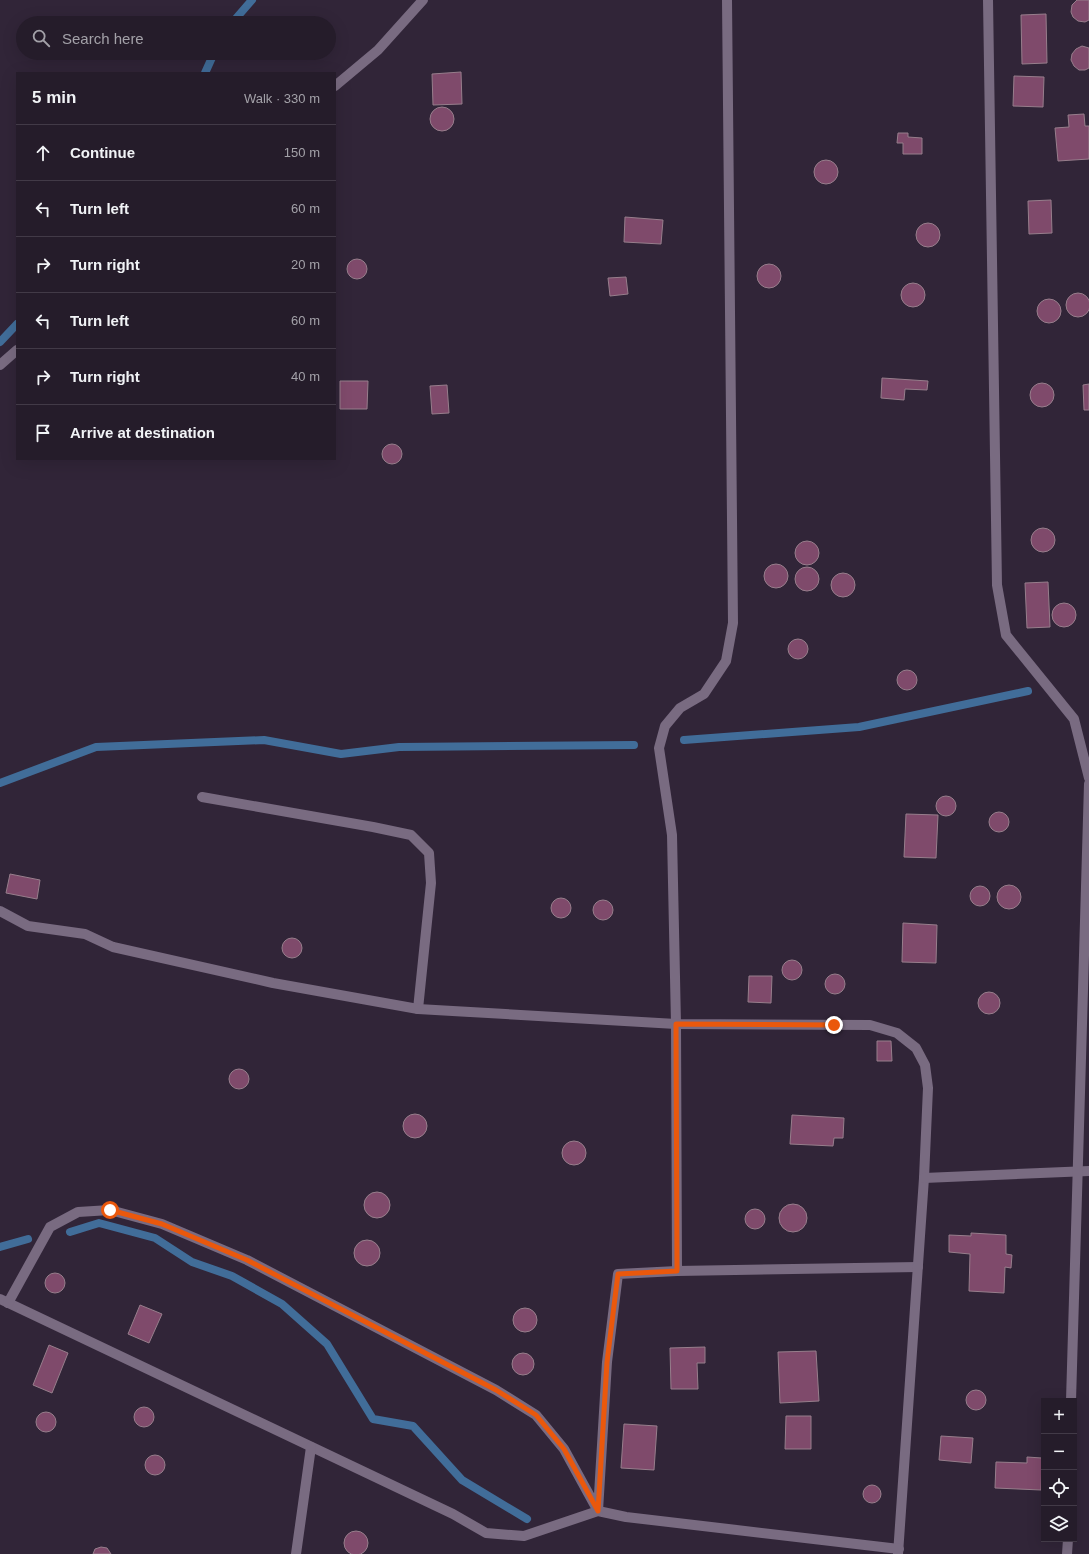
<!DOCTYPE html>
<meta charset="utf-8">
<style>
:root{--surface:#251c2a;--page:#312936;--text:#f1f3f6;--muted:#a3a1a8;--line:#423a47}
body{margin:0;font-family:Arial,sans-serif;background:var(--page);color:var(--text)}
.controls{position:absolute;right:12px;bottom:12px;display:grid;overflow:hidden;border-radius:0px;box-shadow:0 4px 16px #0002}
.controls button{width:36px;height:36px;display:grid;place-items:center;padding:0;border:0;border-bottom:1px solid var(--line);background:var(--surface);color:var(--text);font:20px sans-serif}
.stop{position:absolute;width:12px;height:12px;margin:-9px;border:3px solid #ea580c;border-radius:50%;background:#fff}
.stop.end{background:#ea580c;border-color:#fff;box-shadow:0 1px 4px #0008}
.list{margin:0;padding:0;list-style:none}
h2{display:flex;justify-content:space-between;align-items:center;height:52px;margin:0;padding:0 16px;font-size:17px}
h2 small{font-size:13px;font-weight:400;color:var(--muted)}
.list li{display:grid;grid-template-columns:26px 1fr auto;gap:12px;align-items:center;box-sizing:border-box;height:56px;padding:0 16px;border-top:1px solid var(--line)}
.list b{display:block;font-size:15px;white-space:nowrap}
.list em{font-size:13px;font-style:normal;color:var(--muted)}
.icon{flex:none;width:22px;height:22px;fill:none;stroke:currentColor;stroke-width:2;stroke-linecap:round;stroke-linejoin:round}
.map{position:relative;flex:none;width:1089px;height:1554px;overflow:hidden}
.search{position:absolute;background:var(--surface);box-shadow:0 4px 16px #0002;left:16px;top:16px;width:320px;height:44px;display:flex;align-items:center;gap:10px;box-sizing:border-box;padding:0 14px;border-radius:22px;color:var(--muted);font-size:15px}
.panel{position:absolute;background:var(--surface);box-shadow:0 4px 16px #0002;left:16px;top:72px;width:320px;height:388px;border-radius:0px}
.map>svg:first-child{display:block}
</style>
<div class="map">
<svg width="1089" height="1554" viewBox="0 0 1089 1554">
<rect width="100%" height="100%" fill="#312538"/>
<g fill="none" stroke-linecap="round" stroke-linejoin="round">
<g stroke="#416d99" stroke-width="8">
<path d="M232,23L252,0"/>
<path d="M205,73L214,53"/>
<path d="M0,342L17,324"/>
<path d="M684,740L859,727L1028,691"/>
<path d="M0,783L96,747L264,740L341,754L399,747L634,745"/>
<path d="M70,1232L99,1223L155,1238L192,1262L232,1276L282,1304L327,1344L373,1419L413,1426L462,1480L527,1519"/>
<path d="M0,1247L28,1239"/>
</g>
</g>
<g fill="#7f4a6b" stroke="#977e8c">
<path d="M1077,0H1089V20L1085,22L1078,21L1073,17L1071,12L1072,5Z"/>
<path d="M1046,14L1047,63L1022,64L1021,15Z"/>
<path d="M1082,46L1089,48V68L1085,70H1079L1074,66L1071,60L1072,54L1076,49Z"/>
<path d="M461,72L462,104L433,105L432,74Z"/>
<path d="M1014,76L1044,77L1043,107L1013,106Z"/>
<circle cx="442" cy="119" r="12"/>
<path d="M1084,114L1085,126H1089V159L1058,161L1055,128L1069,127L1068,115Z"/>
<path d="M898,133H908V137L922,138V154H903V143H897Z"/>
<circle cx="826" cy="172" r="12"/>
<path d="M1051,200L1052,233L1029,234L1028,201Z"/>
<path d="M625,217L663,220L661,244L624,242Z"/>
<circle cx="928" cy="235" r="12"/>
<circle cx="357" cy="269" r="10"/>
<circle cx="769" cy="276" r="12"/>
<path d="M626,277L628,294L610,296L608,278Z"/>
<circle cx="913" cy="295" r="12"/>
<circle cx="1078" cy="305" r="12"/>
<circle cx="1049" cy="311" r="12"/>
<path d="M882,378L928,381L927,390L905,389L904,400L881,398Z"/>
<path d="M340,381H368L367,409H340Z"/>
<circle cx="1042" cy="395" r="12"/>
<path d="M1089,384V410H1084L1083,385Z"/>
<path d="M447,385L449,413L432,414L430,386Z"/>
<circle cx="392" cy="454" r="10"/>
<circle cx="1043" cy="540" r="12"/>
<circle cx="807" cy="553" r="12"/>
<circle cx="776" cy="576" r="12"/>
<circle cx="807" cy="579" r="12"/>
<circle cx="843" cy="585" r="12"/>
<path d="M1048,582L1050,627L1027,628L1025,583Z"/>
<circle cx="1064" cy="615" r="12"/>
<circle cx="798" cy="649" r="10"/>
<circle cx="907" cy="680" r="10"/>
<circle cx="946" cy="806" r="10"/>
<circle cx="999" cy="822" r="10"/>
<path d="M906,814L938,815L936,858L904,857Z"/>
<path d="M10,874L40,880L37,899L6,893Z"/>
<circle cx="1009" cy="897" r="12"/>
<circle cx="980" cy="896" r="10"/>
<circle cx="561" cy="908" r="10"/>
<circle cx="603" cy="910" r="10"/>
<path d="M903,923L937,925L936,963L902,962Z"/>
<circle cx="292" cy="948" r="10"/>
<circle cx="792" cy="970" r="10"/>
<circle cx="835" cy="984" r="10"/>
<path d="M749,976H772L771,1003L748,1002Z"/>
<circle cx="989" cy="1003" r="11"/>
<path d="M877,1041H891L892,1061H877Z"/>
<circle cx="239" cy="1079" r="10"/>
<circle cx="415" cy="1126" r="12"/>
<path d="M792,1115L844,1118L843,1138H834L833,1146L790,1144Z"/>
<circle cx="574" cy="1153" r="12"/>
<circle cx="377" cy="1205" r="13"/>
<circle cx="793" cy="1218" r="14"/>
<circle cx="755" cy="1219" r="10"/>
<path d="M971,1233L1006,1235V1254L1012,1255L1011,1268L1005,1267L1004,1293L969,1291L970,1254L949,1252V1235L971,1236Z"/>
<circle cx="367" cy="1253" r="13"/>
<circle cx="55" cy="1283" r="10"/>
<path d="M140,1305L162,1314L149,1343L128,1334Z"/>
<circle cx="525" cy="1320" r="12"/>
<path d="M49,1345L68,1353L52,1393L33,1385Z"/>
<path d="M705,1347V1363H697L698,1389H671L670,1348Z"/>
<path d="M816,1351L819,1401L780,1403L778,1352Z"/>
<circle cx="523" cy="1364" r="11"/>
<circle cx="976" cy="1400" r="10"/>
<circle cx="144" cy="1417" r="10"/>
<circle cx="46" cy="1422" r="10"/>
<path d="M786,1416H811V1449H785Z"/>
<path d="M624,1424L657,1426L654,1470L621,1468Z"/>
<path d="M941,1436L973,1438L971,1463L939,1460Z"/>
<circle cx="155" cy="1465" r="10"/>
<path d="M1027,1457L1042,1458L1041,1490L995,1488L996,1462L1027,1463Z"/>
<circle cx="872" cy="1494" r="9"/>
<circle cx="356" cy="1543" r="12"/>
<path d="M101,1547L107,1548L111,1554H93L95,1549Z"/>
</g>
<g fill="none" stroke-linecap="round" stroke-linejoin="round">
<g stroke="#796b81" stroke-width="10">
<path d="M727,0L733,623L726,661L704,694L680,708L665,726L659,748L672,835L676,1024L677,1271L918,1267"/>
<path d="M988,0L997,585L1006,635L1074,719L1089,778"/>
<path d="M335,86L378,50L423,0"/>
<path d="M0,365L17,350"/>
<path d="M202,797L373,827L411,835L429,853L431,883L418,1009"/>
<path d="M0,911L28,926L85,934L113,947L273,983L418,1009L676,1024L870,1025L897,1033L916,1048L925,1065L928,1088L924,1178L898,1554"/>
<path d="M924,1178L1089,1171"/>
<path d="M0,1299L453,1514L486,1533L524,1536L598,1511L626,1517L899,1549"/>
<path d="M8,1303L50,1227L78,1212L110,1210L162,1224L247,1260L496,1390L536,1415L564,1449L598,1511L607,1362L618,1274L677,1271"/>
<path d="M1071,1401L1089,784"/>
<path d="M296,1554L311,1447"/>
<path d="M1067,1554L1068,1539"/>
</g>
</g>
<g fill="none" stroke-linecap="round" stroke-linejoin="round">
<path stroke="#ea580c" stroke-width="5" d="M110,1210L162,1224L247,1260L496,1390L536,1415L564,1449L598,1511L607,1362L618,1274L677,1271L676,1024L834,1025"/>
</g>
</svg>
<div class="controls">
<button>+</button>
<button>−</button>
<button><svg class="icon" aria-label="locate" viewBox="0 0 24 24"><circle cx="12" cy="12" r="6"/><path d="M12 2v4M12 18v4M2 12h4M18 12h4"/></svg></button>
<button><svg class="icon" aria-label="layers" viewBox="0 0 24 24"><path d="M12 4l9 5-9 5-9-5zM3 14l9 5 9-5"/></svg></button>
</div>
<div class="stop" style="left:110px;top:1210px"></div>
<div class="stop end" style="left:834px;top:1025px"></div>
<div class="search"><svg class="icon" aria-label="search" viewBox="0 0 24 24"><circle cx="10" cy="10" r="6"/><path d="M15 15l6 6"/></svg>Search here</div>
<section class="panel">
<h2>5 min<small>Walk · 330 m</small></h2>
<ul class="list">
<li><svg class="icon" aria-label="ahead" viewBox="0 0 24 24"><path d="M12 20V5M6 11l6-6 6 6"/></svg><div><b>Continue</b></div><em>150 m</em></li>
<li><svg class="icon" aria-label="left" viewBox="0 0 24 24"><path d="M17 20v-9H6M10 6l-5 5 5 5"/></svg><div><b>Turn left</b></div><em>60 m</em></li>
<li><svg class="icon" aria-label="right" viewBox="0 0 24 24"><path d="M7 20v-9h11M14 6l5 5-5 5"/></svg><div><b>Turn right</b></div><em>20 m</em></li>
<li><svg class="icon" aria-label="left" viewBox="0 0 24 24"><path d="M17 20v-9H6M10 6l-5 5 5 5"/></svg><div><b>Turn left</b></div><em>60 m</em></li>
<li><svg class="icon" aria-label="right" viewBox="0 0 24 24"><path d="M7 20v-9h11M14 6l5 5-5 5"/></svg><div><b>Turn right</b></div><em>40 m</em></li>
<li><svg class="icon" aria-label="arrive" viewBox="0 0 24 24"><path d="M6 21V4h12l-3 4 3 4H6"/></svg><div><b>Arrive at destination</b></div></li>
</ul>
</section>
</div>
